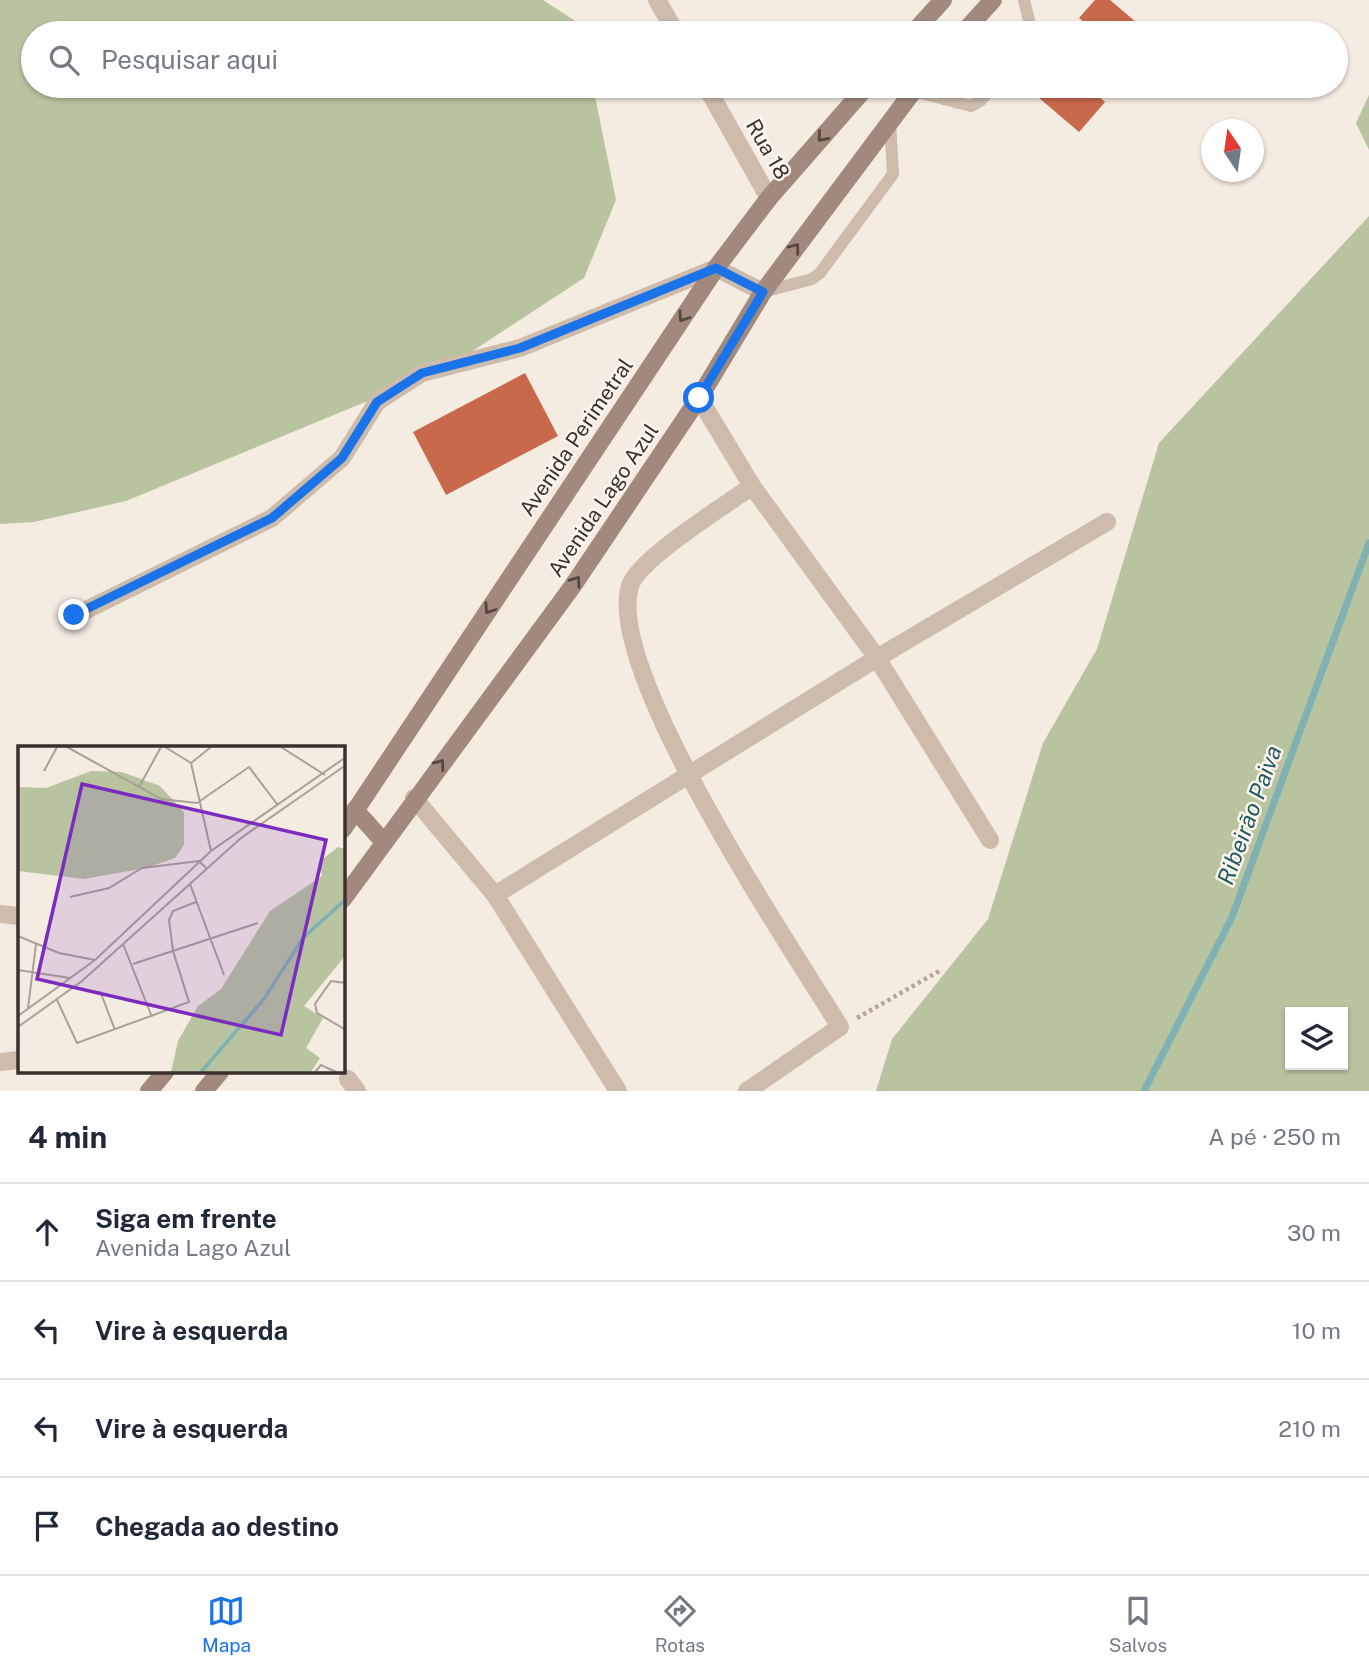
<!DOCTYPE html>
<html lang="pt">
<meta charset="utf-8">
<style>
:root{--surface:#fff;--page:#f2f2f3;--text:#1f2937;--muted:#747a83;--line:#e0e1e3;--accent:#1a73e8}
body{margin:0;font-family:"Public Sans",sans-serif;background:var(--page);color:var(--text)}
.controls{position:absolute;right:21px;bottom:21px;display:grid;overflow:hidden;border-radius:0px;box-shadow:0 2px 5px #0004}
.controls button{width:63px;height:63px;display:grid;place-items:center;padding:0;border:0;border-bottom:2px solid var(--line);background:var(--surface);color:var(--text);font:35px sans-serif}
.compass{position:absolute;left:1201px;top:119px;width:63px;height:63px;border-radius:50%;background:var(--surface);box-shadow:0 2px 5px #0004;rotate:347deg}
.stop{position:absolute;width:21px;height:21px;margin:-16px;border:5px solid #1a73e8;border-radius:50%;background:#fff}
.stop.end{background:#1a73e8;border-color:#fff;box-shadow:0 2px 7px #0008}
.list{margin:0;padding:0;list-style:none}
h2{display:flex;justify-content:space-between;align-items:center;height:91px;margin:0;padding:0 28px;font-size:30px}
h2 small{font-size:23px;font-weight:400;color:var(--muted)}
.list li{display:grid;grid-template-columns:46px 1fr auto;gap:21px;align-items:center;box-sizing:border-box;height:98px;padding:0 28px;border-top:2px solid var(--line)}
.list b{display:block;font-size:26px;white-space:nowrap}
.list p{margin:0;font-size:23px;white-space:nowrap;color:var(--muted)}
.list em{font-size:23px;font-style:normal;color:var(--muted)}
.icon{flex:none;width:38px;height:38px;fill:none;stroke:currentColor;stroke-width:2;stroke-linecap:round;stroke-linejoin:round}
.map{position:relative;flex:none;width:1369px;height:1091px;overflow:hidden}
.search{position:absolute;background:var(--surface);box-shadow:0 2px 5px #0004;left:21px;right:21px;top:21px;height:77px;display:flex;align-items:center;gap:18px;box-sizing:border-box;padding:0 24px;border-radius:38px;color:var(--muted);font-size:26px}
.sheet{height:483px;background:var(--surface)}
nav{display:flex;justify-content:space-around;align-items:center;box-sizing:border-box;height:98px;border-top:2px solid var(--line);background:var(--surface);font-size:19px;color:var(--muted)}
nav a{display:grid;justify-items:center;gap:4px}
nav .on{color:var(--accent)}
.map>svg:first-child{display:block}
</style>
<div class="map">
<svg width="1369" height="1091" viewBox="0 0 1369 1091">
<rect width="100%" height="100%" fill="#f4ebe1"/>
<g fill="#b8c4a0" fill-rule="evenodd">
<path d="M0,0H543L580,24L582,33H33V86H593L616,200L584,278L445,369L126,501L34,522L0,524Z"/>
<path d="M1369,95V150L1356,123Z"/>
<path d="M1369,216V1091H876L892,1039L988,919L1043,743L1097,649L1159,443ZM1290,1012H1343V1065H1290Z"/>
</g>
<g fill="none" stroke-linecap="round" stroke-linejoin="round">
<path stroke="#7fb0b2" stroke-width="7" d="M1144,1091L1232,917L1369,543"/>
</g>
<g fill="#c8694b">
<path d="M1095,0H1110L1143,28L1138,33H1097L1079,18Z"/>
<path d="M1025,86H1087L1105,102L1079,132Z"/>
<path d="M525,373L558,436L446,495L413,432Z"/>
</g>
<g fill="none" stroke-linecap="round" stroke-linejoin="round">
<path stroke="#b9a596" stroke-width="4.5" stroke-dasharray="3.5 3.5" stroke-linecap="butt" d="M857,1018L941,970"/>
<g stroke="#cdbbac" stroke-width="12">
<path d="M1024,0L1032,33"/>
<path d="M913,91L971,106L980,101L993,86"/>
<path d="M763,292L812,279L820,273L893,174L890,122"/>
</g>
<g stroke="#cdbbac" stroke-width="18">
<path d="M657,0L676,33"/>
<path d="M706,86L769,198"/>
<path d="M699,398L752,486L877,658L990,840"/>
<path d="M74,616L272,518L342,458L377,402L422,373L520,348L716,268L763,292"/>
<path d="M414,798L495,895L618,1091"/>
<path d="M495,895L877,658L1107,522"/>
<path d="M0,914L19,916"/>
<path d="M0,1062L19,1060"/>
<path d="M348,1079L357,1091"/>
<path d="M747,1091L840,1027C791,947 604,670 630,586C638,559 726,505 752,486"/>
</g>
<g stroke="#a18a7d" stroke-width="18">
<path d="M913,33L943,0"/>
<path d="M963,33L993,0"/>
<path d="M355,810L383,841"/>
<path d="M343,829L716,268L769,198L867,86"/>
<path d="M343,899L572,587L699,398L763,292L917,86"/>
<path d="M149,1091L165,1072"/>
<path d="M204,1091L220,1072"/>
</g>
</g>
<defs><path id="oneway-chevron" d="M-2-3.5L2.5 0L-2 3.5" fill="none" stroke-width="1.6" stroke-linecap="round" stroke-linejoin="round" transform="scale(1.75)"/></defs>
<g stroke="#544640">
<use href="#oneway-chevron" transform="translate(822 137) rotate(131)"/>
<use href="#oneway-chevron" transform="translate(795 248) rotate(-53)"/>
<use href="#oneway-chevron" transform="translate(683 317) rotate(124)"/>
<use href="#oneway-chevron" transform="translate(576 581) rotate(-55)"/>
<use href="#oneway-chevron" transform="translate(489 609) rotate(124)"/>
<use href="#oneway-chevron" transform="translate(440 764) rotate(-53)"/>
</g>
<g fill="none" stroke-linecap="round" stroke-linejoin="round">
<path stroke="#1a73e8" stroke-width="9" d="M74,615L272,518L342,458L377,402L422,373L520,348L716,268L763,292L699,398"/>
</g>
<g text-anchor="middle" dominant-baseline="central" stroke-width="5" stroke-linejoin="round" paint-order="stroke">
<g font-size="21" fill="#3b302b" stroke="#fbf5ee">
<text transform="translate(768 149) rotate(60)">Rua 18</text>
<text transform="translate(576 437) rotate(-56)">Avenida Perimetral</text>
<text transform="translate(603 500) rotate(-56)">Avenida Lago Azul</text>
</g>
<g font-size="23" font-style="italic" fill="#1f5a5e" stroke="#fbf5ee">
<text transform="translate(1249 815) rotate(-70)">Ribeirão Paiva</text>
</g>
</g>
<g transform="translate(18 746)">
<rect width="327" height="327" fill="#f4ebe1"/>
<path d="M73,25L104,26L142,40L166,66V99L157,112L128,122L66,133L0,125V41L28,42ZM320,101L327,103V210L286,260L305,272L288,302L302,312L293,326H153L160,295L180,260L203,243L252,165L304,130L301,116Z" fill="#b8c4a0"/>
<path fill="none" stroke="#7fb0b2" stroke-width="3.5" d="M183,326L246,253L285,192L328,153"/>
<path fill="none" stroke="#aaa098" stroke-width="2" d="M49,1L143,53L179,57M147,1L173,17M263,1L307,29M173,17L193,105M173,17L193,1M26,25L39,1M121,41L143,1M179,57L231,21L259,58M172,138L206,229M52,151L91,142L124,122L181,115L188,122M0,190L41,207L77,214M105,198L134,271M115,218L240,177M0,224L52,232M328,237L313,235L297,258L299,267L328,284M82,245L97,284M39,254L59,297L171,256L155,205L151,174L155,165L178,156M10,262L18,198M0,270L77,214L193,105L328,11M0,281L64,235L223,92L328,19M297,326L303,319L318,326"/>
<path fill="#7b2cbf" fill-opacity="0.15" stroke="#7b2cbf" stroke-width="3.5" d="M64,38L308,94L263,289L19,233Z"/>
<rect width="327" height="327" fill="none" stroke="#3b302b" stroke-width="3.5"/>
</g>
</svg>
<div class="controls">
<button><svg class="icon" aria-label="layers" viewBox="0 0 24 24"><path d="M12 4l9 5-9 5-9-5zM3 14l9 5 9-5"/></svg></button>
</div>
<svg class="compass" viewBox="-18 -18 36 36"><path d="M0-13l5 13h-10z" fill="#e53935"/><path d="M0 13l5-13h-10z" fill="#747a83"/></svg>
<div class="stop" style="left:699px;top:398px"></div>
<div class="stop end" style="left:74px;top:615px"></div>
<div class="search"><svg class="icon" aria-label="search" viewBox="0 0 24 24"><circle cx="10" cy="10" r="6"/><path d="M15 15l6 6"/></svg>Pesquisar aqui</div>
</div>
<section class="sheet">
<h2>4 min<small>A pé · 250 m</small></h2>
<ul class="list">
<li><svg class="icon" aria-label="ahead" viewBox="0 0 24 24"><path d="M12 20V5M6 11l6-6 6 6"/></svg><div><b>Siga em frente</b><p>Avenida Lago Azul</p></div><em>30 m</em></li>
<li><svg class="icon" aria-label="left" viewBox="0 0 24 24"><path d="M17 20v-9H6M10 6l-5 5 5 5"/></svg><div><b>Vire à esquerda</b></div><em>10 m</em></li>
<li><svg class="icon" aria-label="left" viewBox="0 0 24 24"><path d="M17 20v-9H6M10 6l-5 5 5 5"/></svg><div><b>Vire à esquerda</b></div><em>210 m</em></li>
<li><svg class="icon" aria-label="arrive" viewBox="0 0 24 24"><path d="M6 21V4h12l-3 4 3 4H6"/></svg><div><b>Chegada ao destino</b></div></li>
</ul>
</section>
<nav>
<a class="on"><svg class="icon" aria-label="map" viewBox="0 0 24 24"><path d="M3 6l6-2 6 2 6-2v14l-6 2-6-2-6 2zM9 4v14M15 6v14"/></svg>Mapa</a>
<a><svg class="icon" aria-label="directions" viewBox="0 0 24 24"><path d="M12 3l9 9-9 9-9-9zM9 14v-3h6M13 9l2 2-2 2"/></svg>Rotas</a>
<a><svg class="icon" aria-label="saved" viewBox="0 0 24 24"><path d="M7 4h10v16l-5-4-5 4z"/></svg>Salvos</a>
</nav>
